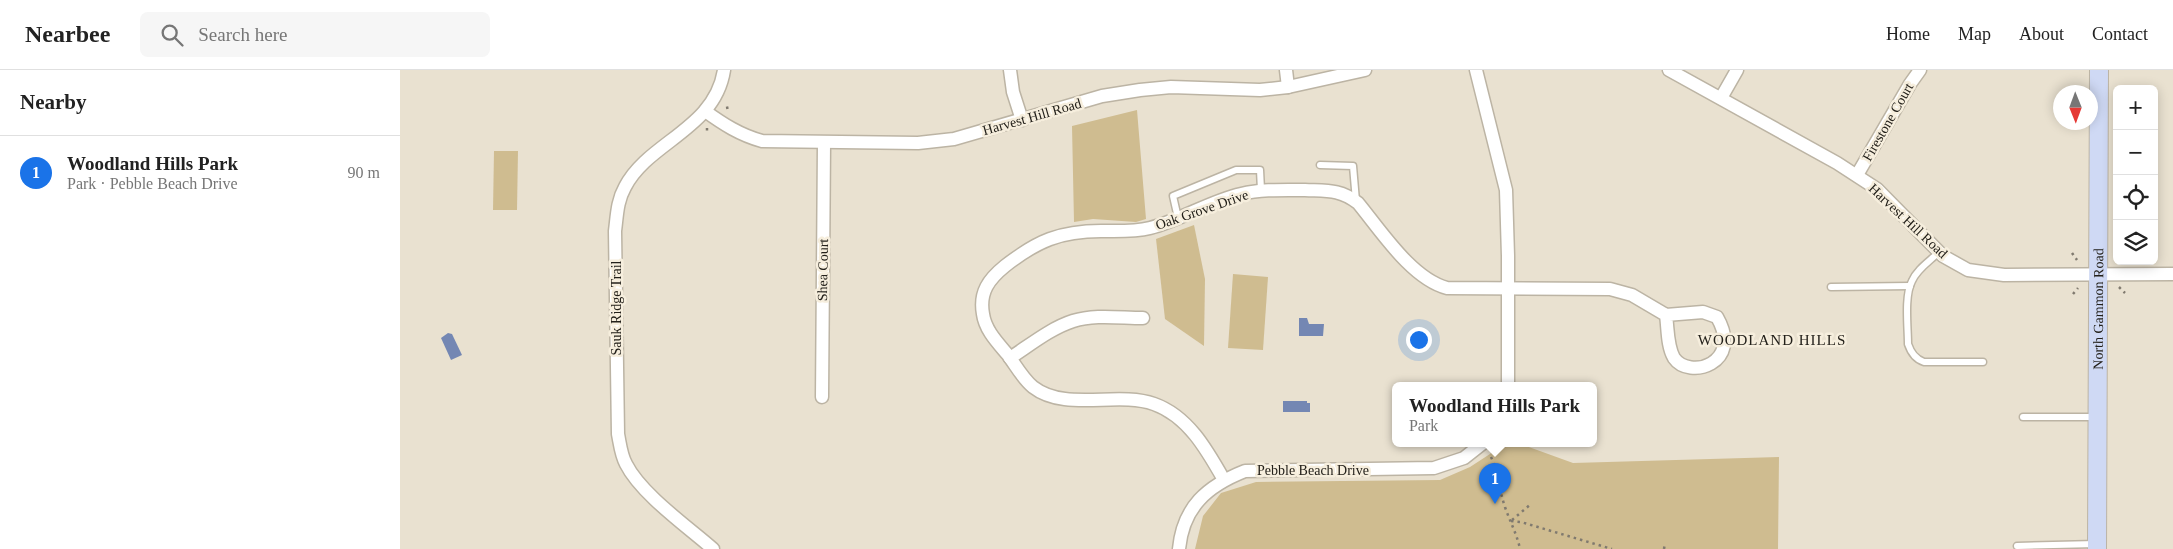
<!DOCTYPE html>
<meta charset="utf-8">
<style>
:root{--surface:#fff;--page:#f6f6f6;--text:#222;--muted:#767676;--line:#e0e0e0;--accent:#1a73e8}
body{margin:0;font-family:Georgia,serif;background:var(--page);color:var(--text)}
.controls{position:absolute;right:15px;top:15px;display:grid;overflow:hidden;border-radius:8px;box-shadow:0 2px 12px #0003}
.controls button{width:45px;height:45px;display:grid;place-items:center;padding:0;border:0;border-bottom:1px solid var(--line);background:var(--surface);color:var(--text);font:25px sans-serif}
.compass{position:absolute;left:1653px;top:15px;width:45px;height:45px;border-radius:50%;background:var(--surface);box-shadow:0 2px 12px #0003;rotate:179deg}
.you{position:absolute;left:1018px;top:269px;width:18px;height:18px;margin:-12px;border:4px solid #fff;border-radius:50%;background:#1a73e8;box-shadow:0 0 0 8px #1a73e833}
.badge{display:grid;place-items:center;width:32px;height:32px;border-radius:50%;background:var(--accent);color:#fff;font-size:16px;font-weight:700}
.pin{position:absolute;translate:-50% -41px;filter:drop-shadow(0 1px 2px #0008)}
.pin::after{content:'';position:absolute;top:26px;width:18px;height:15px;background:inherit;clip-path:polygon(0 0,100% 0,50% 100%)}
.popup{position:absolute;left:992px;top:312px;width:205px;height:65px;box-sizing:border-box;display:grid;place-content:center;border-radius:8px;background:var(--surface);filter:drop-shadow(0 1px 4px #0005);font-size:16px;white-space:nowrap;color:var(--muted)}
.popup b{font-size:19px;color:var(--text)}
.popup::after{content:'';position:absolute;left:50%;top:100%;margin-left:-10px;border:10px solid transparent;border-top-color:var(--surface)}
.list{margin:0;padding:0;list-style:none}
h2{display:flex;justify-content:space-between;align-items:center;height:65px;margin:0;padding:0 20px;font-size:21px}
h2 small{font-size:16px;font-weight:400;color:var(--muted)}
.list li{display:grid;grid-template-columns:32px 1fr auto;gap:15px;align-items:center;box-sizing:border-box;height:75px;padding:0 20px;border-top:1px solid var(--line)}
.list b{display:block;font-size:19px;white-space:nowrap}
.list p{margin:0;font-size:16px;white-space:nowrap;color:var(--muted)}
.list em{font-size:16px;font-style:normal;color:var(--muted)}
.icon{flex:none;width:28px;height:28px;fill:none;stroke:currentColor;stroke-width:2;stroke-linecap:round;stroke-linejoin:round}
.map{position:relative;flex:none;width:1773px;height:479px;overflow:hidden}
header{display:flex;align-items:center;gap:30px;box-sizing:border-box;height:70px;padding:0 25px;background:var(--surface);border-bottom:1px solid var(--line)}
header strong{font-size:24px}
nav{display:flex;gap:28px;margin-inline-start:auto;font-size:18px}
.search{width:350px;height:45px;background:var(--page);display:flex;align-items:center;gap:12px;box-sizing:border-box;padding:0 18px;border-radius:8px;color:var(--muted);font-size:19px}
main{display:flex}
aside{flex:1;background:var(--surface)}
.map>svg:first-child{display:block}
</style>
<header>
<strong>Nearbee</strong>
<div class="search"><svg class="icon" aria-label="search" viewBox="0 0 24 24"><circle cx="10" cy="10" r="6"/><path d="M15 15l6 6"/></svg>Search here</div>
<nav><a>Home</a><a>Map</a><a>About</a><a>Contact</a></nav>
</header>
<main>
<aside>
<h2>Nearby<small></small></h2>
<ul class="list">
<li><span class="badge">1</span><div><b>Woodland Hills Park</b><p>Park · Pebble Beach Drive</p></div><em>90 m</em></li>
</ul>
</aside>
<div class="map">
<svg width="1773" height="479" viewBox="0 0 1773 479">
<rect width="100%" height="100%" fill="#e9e1d0"/>
<g fill="#cfbc90">
<path d="M737,40L746,149L736,152L693,149L674,152L672,56Z"/>
<path d="M94,81H118L117,140H93Z"/>
<path d="M794,155L805,209L804,276L765,249L756,169Z"/>
<path d="M833,204L868,207L863,280L828,278Z"/>
<path d="M1100,373H1118L1173,393L1379,387L1378,479H795L803,446L821,423L856,412L1040,410L1070,397L1090,384Z"/>
</g>
<g fill="#7487b3">
<path d="M899,248H907L909,254H924L923,266H899Z"/>
<path d="M48,263L52,264L62,285L51,290L41,268Z"/>
<path d="M883,331H907V333H910V342H883Z"/>
</g>
<g fill="none" stroke-linecap="round" stroke-linejoin="round">
<defs>
<g id="service">
<path d="M920,95L953,96L956,131"/>
<path d="M778,148L773,126L836,100H860L861,120"/>
<path d="M1539,182C1530,191 1517,199 1512,211C1504,226 1508,257 1508,274C1511,283 1515,289 1524,292H1583"/>
<path d="M1431,217L1510,216"/>
<path d="M1623,347H1696"/>
<path d="M1617,476L1696,474"/>
</g>
<g id="minor">
<path d="M610,0L613,22L622,50"/>
<path d="M886,0L888,17"/>
<path d="M1076,0L1106,120L1108,186V315"/>
<path d="M1269,0L1437,93L1477,119L1543,186L1568,200L1604,205L1773,204"/>
<path d="M1321,28L1337,0"/>
<path d="M305,41C323,54 340,65 362,71L518,73L554,69L702,26L740,20L771,17L860,20L888,17L965,0"/>
<path d="M1457,105L1510,14L1520,0"/>
<path d="M610,288C630,275 651,258 673,251C695,244 720,248 743,248"/>
<path d="M422,327L424,73"/>
<path d="M824,410C807,380 788,346 754,334C717,321 665,342 633,317C623,309 616,296 608,285C598,273 585,260 583,244C579,222 589,209 605,196C637,171 660,161 701,161C717,161 734,162 750,158C781,150 810,131 841,124C862,119 884,120 905,120C927,121 940,119 958,133C981,161 1012,209 1047,218L1210,219L1232,225L1266,245L1303,242L1317,247C1344,294 1289,310 1274,288C1267,276 1268,259 1266,245"/>
<path d="M313,479C288,457 241,424 226,394C221,385 220,374 218,364L215,161C217,146 217,131 225,117C248,72 315,59 324,0"/>
<path d="M779,479C783,437 807,416 845,401L1034,398L1064,388L1083,373"/>
</g>
<g id="secondary">
<path id="s1" d="M1697,479L1699,0"/>
</g>
</defs>
<use href="#service" stroke="#bcb4a4" stroke-width="9"/>
<use href="#minor" stroke="#bcb4a4" stroke-width="15"/>
<use href="#secondary" stroke="#bcb4a4" stroke-width="20"/>
<g stroke="#807a6f" stroke-width="2.5" stroke-dasharray="2.5 4" stroke-linecap="butt">
<path d="M326,38L332,37"/>
<path d="M307,58V63"/>
<path d="M1672,183L1677,190"/>
<path d="M1719,217L1725,223"/>
<path d="M1673,224L1678,218"/>
<path d="M1091,387C1099,404 1099,420 1105,437C1110,452 1117,464 1120,479"/>
<path d="M1112,450L1131,434"/>
<path d="M1111,451L1121,452L1212,479"/>
<path d="M1264,479L1265,473"/>
</g>
<use href="#service" stroke="#fff" stroke-width="6"/>
<use href="#minor" stroke="#fff" stroke-width="12"/>
<use href="#secondary" stroke="#cfd9f4" stroke-width="18"/>
</g>
<g text-anchor="middle" dominant-baseline="central" stroke-width="5" stroke-linejoin="round" paint-order="stroke">
<g font-size="14" fill="#23201a" stroke="#f6eedd">
<text transform="translate(632 47) rotate(-16)">Harvest Hill Road</text>
<text transform="translate(1488 52) rotate(-60)">Firestone Court</text>
<text transform="translate(802 140) rotate(-19)">Oak Grove Drive</text>
<text transform="translate(1508 151) rotate(43)">Harvest Hill Road</text>
<text transform="translate(423 200) rotate(-89)">Shea Court</text>
<text transform="translate(216 238) rotate(-90)">Sauk Ridge Trail</text>
<text stroke="none"><textPath href="#s1" startOffset="240">North Gammon Road</textPath></text>
<text x="913" y="400">Pebble Beach Drive</text>
</g>
<g font-size="15" letter-spacing="1" fill="#23201a" stroke="#f6eedd">
<text x="1372" y="270">WOODLAND HILLS</text>
</g>
</g>
</svg>
<div class="controls">
<button>+</button>
<button>−</button>
<button><svg class="icon" aria-label="locate" viewBox="0 0 24 24"><circle cx="12" cy="12" r="6"/><path d="M12 2v4M12 18v4M2 12h4M18 12h4"/></svg></button>
<button><svg class="icon" aria-label="layers" viewBox="0 0 24 24"><path d="M12 4l9 5-9 5-9-5zM3 14l9 5 9-5"/></svg></button>
</div>
<svg class="compass" viewBox="-18 -18 36 36"><path d="M0-13l5 13h-10z" fill="#e53935"/><path d="M0 13l5-13h-10z" fill="#767676"/></svg>
<div class="you"></div>
<div class="pin badge" style="left:1095px;top:434px">1</div>
<div class="popup"><b>Woodland Hills Park</b>Park</div>
</div>
</main>
